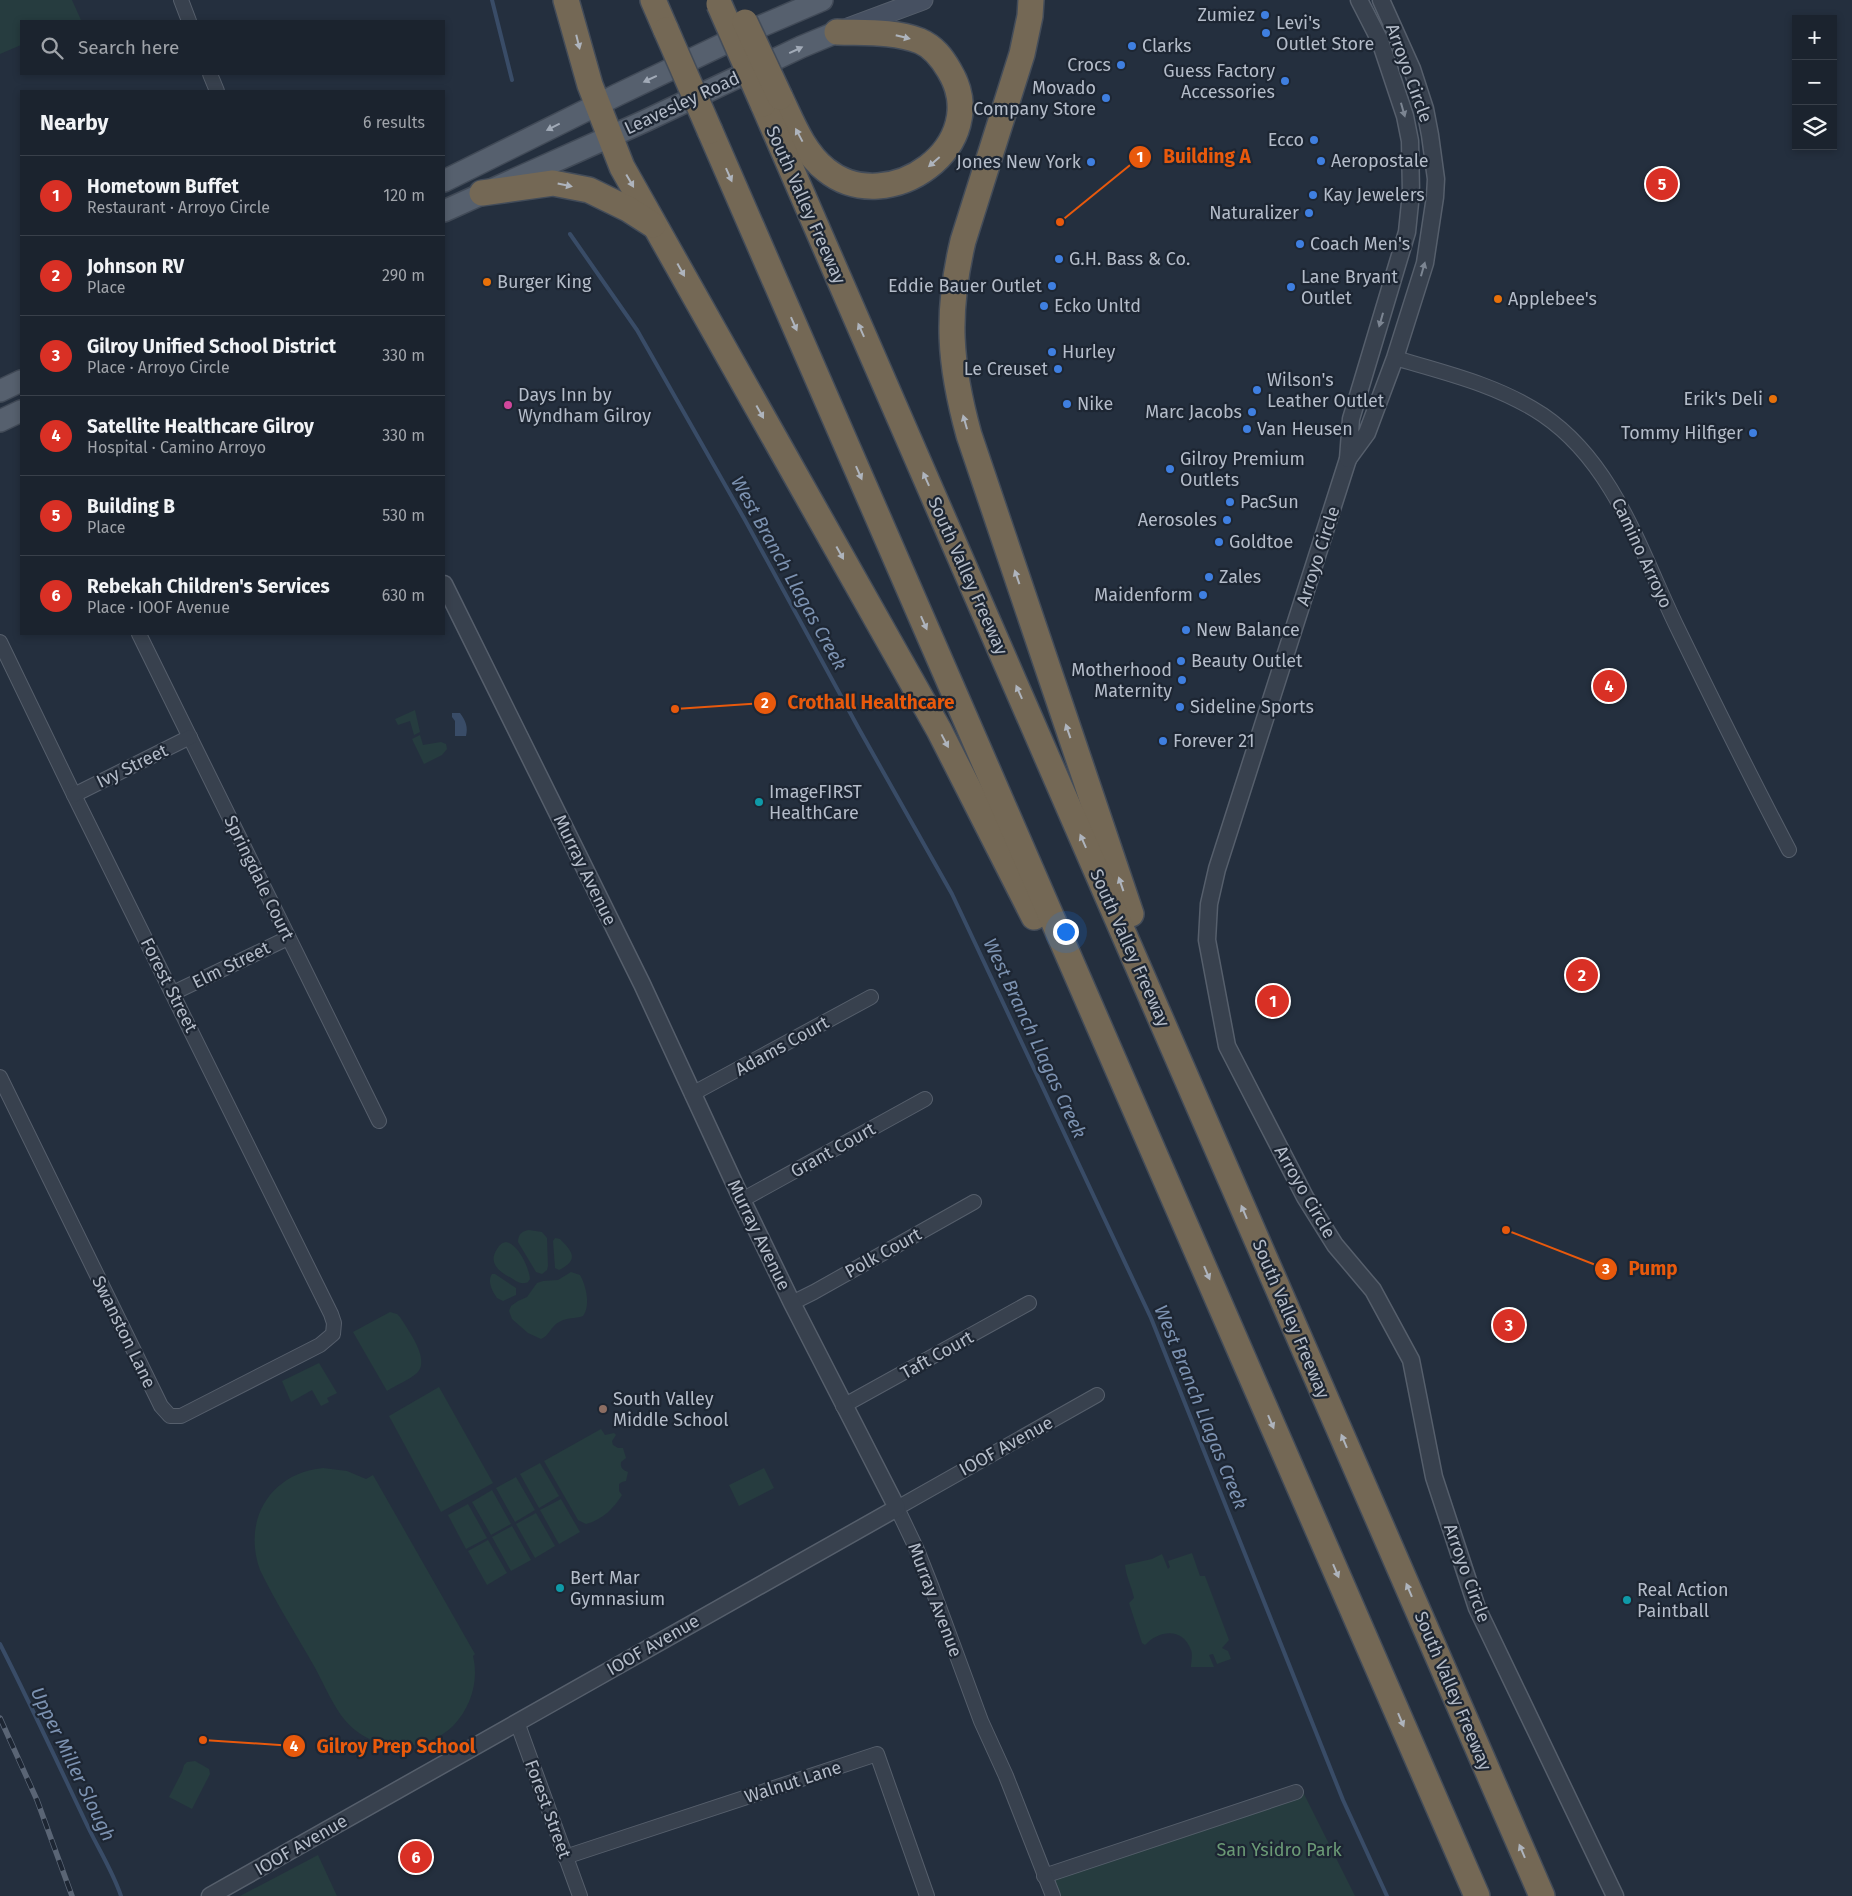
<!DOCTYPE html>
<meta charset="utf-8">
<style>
:root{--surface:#1b232e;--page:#282f3a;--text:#f1f3f6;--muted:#a0a4aa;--line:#39404a;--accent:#d93025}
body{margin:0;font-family:"Fira Sans",sans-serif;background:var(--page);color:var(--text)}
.controls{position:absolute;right:15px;top:15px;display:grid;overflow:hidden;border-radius:0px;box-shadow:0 2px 8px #0003}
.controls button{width:45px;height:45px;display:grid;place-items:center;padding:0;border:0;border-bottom:1px solid var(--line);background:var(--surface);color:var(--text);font:25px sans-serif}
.you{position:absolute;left:1065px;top:931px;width:18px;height:18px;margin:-12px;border:4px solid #fff;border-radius:50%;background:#1a73e8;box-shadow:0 0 0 8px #1a73e833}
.badge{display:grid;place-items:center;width:32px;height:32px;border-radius:50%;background:var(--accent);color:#fff;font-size:16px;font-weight:700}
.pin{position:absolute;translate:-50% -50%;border:2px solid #fff;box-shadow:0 1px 5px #0006}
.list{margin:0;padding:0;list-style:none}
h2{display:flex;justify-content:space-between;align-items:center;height:65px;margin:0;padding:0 20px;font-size:21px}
h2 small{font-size:16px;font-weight:400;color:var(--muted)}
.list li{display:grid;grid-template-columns:32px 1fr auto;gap:15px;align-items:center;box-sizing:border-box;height:80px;padding:0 20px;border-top:1px solid var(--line)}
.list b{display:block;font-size:19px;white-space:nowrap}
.list p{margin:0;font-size:16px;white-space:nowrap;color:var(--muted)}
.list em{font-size:16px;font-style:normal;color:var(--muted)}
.icon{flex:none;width:28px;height:28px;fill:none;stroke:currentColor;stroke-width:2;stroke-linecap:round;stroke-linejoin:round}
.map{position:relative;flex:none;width:1852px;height:1896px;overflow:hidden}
.search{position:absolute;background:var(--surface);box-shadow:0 2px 8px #0003;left:20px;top:20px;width:425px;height:55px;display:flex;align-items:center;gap:12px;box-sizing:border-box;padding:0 18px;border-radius:0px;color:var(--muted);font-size:19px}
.panel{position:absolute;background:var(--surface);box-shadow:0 2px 8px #0003;left:20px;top:90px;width:425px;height:545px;border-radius:0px}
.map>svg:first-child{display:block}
</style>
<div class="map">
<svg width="1852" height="1896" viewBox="0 0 1852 1896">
<rect width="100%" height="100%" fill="#242f3e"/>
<g fill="#263c3f">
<path d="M0,0H72L81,20L21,21V45L0,54Z"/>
<path d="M415,710L420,732L414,735L410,721L398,725L395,719Z"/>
<path d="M420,735L423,745L441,742L446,744L447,749L442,755L424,764L412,739Z"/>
<path d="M529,1230L542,1232L547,1238L548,1266L547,1270L542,1274L536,1272L518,1242C518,1234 522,1231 529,1230Z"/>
<path d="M555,1238L560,1239C573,1252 579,1260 559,1270L555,1268L553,1241Z"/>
<path d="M506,1242C518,1244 529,1267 530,1279C528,1282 528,1283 524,1283C520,1284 516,1281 513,1279C501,1273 487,1264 497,1249C500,1245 501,1243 506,1242Z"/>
<path d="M571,1272L580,1275C586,1285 591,1306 583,1316C575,1319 567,1317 559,1322C551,1326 549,1336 541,1339L528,1333L512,1319L509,1311L511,1306L518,1301L527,1297L537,1283L543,1281L558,1280Z"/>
<path d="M492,1274H495L516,1288V1295L503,1301L497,1298C492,1291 487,1281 492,1274Z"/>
<path d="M390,1312L397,1314L400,1317C408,1330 431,1360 417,1373C409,1380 396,1385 387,1391L353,1332Z"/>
<path d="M319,1363L337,1393L327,1398L329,1402L321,1406L312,1390L291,1402L282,1381Z"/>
<path d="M439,1387L493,1483L441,1512L389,1416Z"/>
<path d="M601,1429L605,1435L614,1433L616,1435L612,1441L613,1445L618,1448H623L626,1458L621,1462C620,1468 623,1470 628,1472L626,1481L622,1482L619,1484V1491L622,1495C614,1508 602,1520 586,1524L578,1520L544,1461Z"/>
<path d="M540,1463L559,1496L539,1508L520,1474Z"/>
<path d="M323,1468L347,1471L366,1479L373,1475L475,1654L473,1656C479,1681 471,1707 453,1726C427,1751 383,1753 355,1730C336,1715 326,1687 314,1666C296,1634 276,1603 260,1570C242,1521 270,1473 323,1468Z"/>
<path d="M764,1468L774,1488L739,1506L729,1485Z"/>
<path d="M516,1477L535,1510L515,1522L496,1488Z"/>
<path d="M492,1490L511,1524L491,1535L472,1502Z"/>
<path d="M561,1499L580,1532L559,1544L540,1510Z"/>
<path d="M468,1504L487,1538L466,1549L448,1515Z"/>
<path d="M536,1513L555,1546L535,1558L516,1524Z"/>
<path d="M512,1526L531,1560L511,1571L492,1537Z"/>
<path d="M488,1540L507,1573L487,1585L468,1551Z"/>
<path d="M1192,1553L1200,1576H1205L1229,1640L1222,1648L1228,1651L1231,1659L1217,1664L1213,1654L1209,1655L1214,1667H1191C1191,1662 1193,1655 1191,1650C1183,1627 1159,1630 1145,1645L1142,1643L1129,1603L1134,1598C1132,1587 1126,1577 1125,1565L1152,1559L1162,1554L1168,1569L1170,1567L1168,1561Z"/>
<path d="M195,1761L209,1769L210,1774L192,1809L169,1797L182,1772L184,1765L187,1762Z"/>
<path d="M1304,1794L1355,1896H1057L1051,1877Z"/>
<path d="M318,1855L337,1896H240Z"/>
</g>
<path fill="#394c67" d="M452,713H460C466,721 468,727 466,736H455V721L452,717Z"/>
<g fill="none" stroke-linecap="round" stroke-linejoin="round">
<g stroke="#394c67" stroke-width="4">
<path d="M492,0L512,80"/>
<path d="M570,234L637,330L745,520L859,729L952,894L1151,1318L1343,1800L1387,1896"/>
<path d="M0,1644C31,1705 59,1766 88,1827C99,1850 113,1872 121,1896"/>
</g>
<defs>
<g id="minor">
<path d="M181,0L189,21"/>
<path d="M210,74L217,91"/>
<path d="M1395,358C1446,373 1498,385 1543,415C1615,464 1641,553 1677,627C1713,701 1750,776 1789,850"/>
<path d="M139,634L379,1121"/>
<path d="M0,642L74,795L331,1314L334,1323L333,1334L320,1345L181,1416H170L161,1406L0,1077"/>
<path d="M74,795L190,737"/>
<path d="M173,993L288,938"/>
<path d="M692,1094L871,997"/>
<path d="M742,1200L925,1099"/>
<path d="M792,1303L814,1292L974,1202"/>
<path d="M843,1406L1029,1303"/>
<path d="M517,1722L580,1896"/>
<path d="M565,1857L877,1754L927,1896"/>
<path d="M1044,1876L1296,1792"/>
<path d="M1053,1896L1006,1776L981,1721L932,1588L917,1550L897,1508L1097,1395"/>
</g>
<g id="tertiary">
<path d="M1359,0L1380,41L1405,116L1410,141L1411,193L1407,232L1351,419L1348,459L1217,869L1209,904L1207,940L1227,1046L1305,1197L1335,1245L1373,1290L1411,1360L1434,1477L1477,1608L1615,1896"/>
<path d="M1348,459L1367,433L1395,358L1425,263L1435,197L1436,179L1430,135L1425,109L1412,69L1381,0"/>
<path d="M210,1896L897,1508L792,1303L742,1200L642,984L444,584"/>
</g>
<path id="secondary" d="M845,29L923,0"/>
<g id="primary">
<path d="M444,181L617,95L759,27L822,0"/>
<path d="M444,211L645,121L801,47L837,32"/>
<path d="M0,391L21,381"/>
<path d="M0,421L21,411"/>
</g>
<g id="motorway">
<path d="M566,0L590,85L622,167L939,730L1034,917"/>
<path d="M653,0L666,30"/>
<path d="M1031,0L1030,16L1022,54L963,241C946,313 949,363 969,435L1131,914"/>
<path d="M780,97C792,122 803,152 826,170C888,220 995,145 949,70C942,58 934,47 920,41C894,31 865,33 837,32"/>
<path d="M763,104L1542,1896"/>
<path d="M710,131L1477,1896"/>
<path d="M482,193L553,183L589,190L628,209L653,225"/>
</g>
</defs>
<use href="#minor" stroke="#565f6c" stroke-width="16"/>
<use href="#tertiary" stroke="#565f6c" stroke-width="19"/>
<use href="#secondary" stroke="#565f6c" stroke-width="21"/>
<use href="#primary" stroke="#414a57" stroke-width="24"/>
<use href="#motorway" stroke="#434c59" stroke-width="28"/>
<use href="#minor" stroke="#38414e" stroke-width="14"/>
<use href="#tertiary" stroke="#38414e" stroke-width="16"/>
<use href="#secondary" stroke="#465061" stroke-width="19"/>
<use href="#primary" stroke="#56606e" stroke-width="21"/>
<use href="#motorway" stroke="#746855" stroke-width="25"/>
<defs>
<path id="rail" d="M0,1718L37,1800L72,1896"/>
</defs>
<use href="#rail" stroke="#5a6575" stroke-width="5.5"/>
<use href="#rail" stroke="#1d2633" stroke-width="4" stroke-dasharray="11" stroke-linecap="butt"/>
<defs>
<g id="motorway-bridge">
<path d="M719,4L763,104"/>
<path d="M745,22L780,97"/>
<path d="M666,30L710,131"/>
</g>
</defs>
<use href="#motorway-bridge" stroke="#434c59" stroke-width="28" stroke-linecap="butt"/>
<use href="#motorway-bridge" stroke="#746855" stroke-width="25"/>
</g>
<defs><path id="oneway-solid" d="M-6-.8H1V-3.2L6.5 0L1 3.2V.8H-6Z" transform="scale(1.25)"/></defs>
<g fill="#aeb4bd">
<use href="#oneway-solid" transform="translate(903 37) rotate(14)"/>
<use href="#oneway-solid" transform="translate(578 42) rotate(76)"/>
<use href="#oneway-solid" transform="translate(799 135) rotate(-118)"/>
<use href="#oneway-solid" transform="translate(934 162) rotate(139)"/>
<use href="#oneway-solid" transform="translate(729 175) rotate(66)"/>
<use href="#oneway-solid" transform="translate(630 181) rotate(60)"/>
<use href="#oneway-solid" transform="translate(565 185) rotate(12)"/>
<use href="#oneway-solid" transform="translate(681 270) rotate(61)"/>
<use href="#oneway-solid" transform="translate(794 324) rotate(66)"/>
<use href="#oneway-solid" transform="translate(861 330) rotate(-114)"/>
<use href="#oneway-solid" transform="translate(760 412) rotate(61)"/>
<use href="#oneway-solid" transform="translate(965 422) rotate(-106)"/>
<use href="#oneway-solid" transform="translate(859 473) rotate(66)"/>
<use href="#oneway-solid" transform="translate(926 479) rotate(-114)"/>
<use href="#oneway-solid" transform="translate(840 553) rotate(61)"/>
<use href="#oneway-solid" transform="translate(1017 577) rotate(-109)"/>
<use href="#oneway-solid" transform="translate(924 623) rotate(66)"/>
<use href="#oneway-solid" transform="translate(1019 692) rotate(-114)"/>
<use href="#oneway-solid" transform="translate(1068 731) rotate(-109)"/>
<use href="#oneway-solid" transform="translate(945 741) rotate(62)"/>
<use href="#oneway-solid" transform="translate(1083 841) rotate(-114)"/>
<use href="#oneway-solid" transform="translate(1121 884) rotate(-109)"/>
<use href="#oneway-solid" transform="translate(1244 1212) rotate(-113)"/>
<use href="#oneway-solid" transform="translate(1207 1273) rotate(67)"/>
<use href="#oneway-solid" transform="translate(1271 1422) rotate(67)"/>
<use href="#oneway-solid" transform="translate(1344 1441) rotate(-113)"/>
<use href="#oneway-solid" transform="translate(1336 1571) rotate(67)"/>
<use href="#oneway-solid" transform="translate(1409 1590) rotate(-113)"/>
<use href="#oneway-solid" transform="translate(1401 1720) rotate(67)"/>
<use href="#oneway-solid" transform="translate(1522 1851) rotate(-113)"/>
</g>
<g fill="#a1aab7">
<use href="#oneway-solid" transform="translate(796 50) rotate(-25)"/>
<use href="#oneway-solid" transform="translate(650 79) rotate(155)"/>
<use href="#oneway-solid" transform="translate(553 127) rotate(153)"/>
</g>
<g fill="#7c8592">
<use href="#oneway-solid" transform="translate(1403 110) rotate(74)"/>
<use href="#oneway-solid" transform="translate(1423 269) rotate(-74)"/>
<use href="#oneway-solid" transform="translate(1381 320) rotate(106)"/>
</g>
<g fill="#3f7fe0" stroke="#1d2633" stroke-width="2">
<circle cx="1265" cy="15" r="5"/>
<circle cx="1266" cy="33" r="5"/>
<circle cx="1132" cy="46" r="5"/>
<circle cx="1121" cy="65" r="5"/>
<circle cx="1285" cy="81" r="5"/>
<circle cx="1106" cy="98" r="5"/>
<circle cx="1314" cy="140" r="5"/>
<circle cx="1321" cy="161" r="5"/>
<circle cx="1091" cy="162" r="5"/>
<circle cx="1313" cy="195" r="5"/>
<circle cx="1309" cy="213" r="5"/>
<circle cx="1300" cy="244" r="5"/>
<circle cx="1059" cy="259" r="5"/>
<circle cx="1052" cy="286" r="5"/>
<circle cx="1291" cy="287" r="5"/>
<circle cx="1044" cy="306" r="5"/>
<circle cx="1052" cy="352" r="5"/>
<circle cx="1058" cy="369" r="5"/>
<circle cx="1257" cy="390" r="5"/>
<circle cx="1067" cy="404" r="5"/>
<circle cx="1252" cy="412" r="5"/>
<circle cx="1247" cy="429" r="5"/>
<circle cx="1753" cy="433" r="5"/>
<circle cx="1170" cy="469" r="5"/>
<circle cx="1230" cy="502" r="5"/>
<circle cx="1227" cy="520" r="5"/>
<circle cx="1219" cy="542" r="5"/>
<circle cx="1209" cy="577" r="5"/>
<circle cx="1203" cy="595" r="5"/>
<circle cx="1186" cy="630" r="5"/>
<circle cx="1181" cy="661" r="5"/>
<circle cx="1182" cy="680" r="5"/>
<circle cx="1180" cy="707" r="5"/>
<circle cx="1163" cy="741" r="5"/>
</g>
<g fill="#e8710a" stroke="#1d2633" stroke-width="2">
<circle cx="487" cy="282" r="5"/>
<circle cx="1498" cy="299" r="5"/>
<circle cx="1773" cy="399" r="5"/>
</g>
<circle fill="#d1479c" stroke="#1d2633" stroke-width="2" cx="508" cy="405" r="5"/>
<g fill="#0f9aa8" stroke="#1d2633" stroke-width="2">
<circle cx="759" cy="802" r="5"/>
<circle cx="560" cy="1588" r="5"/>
<circle cx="1627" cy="1600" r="5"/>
</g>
<circle fill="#8d6e63" stroke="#1d2633" stroke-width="2" cx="603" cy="1409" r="5"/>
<g text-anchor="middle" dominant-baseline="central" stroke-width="4.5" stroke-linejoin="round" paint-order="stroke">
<g font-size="18" fill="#b4bcc9" stroke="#1d2633" text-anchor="start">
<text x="1255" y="15" text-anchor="end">Zumiez</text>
<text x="1276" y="23">Levi's<tspan x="1276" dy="21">Outlet Store</tspan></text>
<text x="1142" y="46">Clarks</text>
<text x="1111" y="65" text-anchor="end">Crocs</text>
<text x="1275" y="71" text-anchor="end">Guess Factory<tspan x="1275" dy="21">Accessories</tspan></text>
<text x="1096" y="88" text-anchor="end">Movado<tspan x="1096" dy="21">Company Store</tspan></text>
<text x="1304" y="140" text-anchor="end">Ecco</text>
<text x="1331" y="161">Aeropostale</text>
<text x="1081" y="162" text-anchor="end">Jones New York</text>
<text x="1323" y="195">Kay Jewelers</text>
<text x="1299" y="213" text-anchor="end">Naturalizer</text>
<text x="1310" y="244">Coach Men's</text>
<text x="1069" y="259">G.H. Bass &amp; Co.</text>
<text x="1301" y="277">Lane Bryant<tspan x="1301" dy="21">Outlet</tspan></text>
<text x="497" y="282">Burger King</text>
<text x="1042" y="286" text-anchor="end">Eddie Bauer Outlet</text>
<text x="1508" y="299">Applebee's</text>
<text x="1054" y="306">Ecko Unltd</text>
<text x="1062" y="352">Hurley</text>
<text x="1048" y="369" text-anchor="end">Le Creuset</text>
<text x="1267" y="380">Wilson's<tspan x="1267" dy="21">Leather Outlet</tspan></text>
<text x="518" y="395">Days Inn by<tspan x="518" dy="21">Wyndham Gilroy</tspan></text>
<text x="1763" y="399" text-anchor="end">Erik's Deli</text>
<text x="1077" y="404">Nike</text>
<text x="1242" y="412" text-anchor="end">Marc Jacobs</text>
<text x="1257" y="429">Van Heusen</text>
<text x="1743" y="433" text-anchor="end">Tommy Hilfiger</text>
<text x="1180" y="459">Gilroy Premium<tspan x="1180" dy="21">Outlets</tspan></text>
<text x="1240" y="502">PacSun</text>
<text x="1217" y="520" text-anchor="end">Aerosoles</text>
<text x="1229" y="542">Goldtoe</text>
<text x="1219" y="577">Zales</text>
<text x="1193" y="595" text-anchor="end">Maidenform</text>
<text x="1196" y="630">New Balance</text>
<text x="1191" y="661">Beauty Outlet</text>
<text x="1172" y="670" text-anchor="end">Motherhood<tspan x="1172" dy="21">Maternity</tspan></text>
<text x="1190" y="707">Sideline Sports</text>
<text x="1173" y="741">Forever 21</text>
<text x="769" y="792">ImageFIRST<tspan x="769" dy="21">HealthCare</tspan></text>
<text x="613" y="1399">South Valley<tspan x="613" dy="21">Middle School</tspan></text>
<text x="570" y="1578">Bert Mar<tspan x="570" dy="21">Gymnasium</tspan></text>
<text x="1637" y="1590">Real Action<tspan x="1637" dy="21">Paintball</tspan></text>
</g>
<g font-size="18" fill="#b4bcc9" stroke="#1d2633">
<text transform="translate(1409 73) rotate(70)">Arroyo Circle</text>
<text transform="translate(682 103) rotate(-25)">Leavesley Road</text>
<text transform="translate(806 205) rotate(66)">South Valley Freeway</text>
<text transform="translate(1642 553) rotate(65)">Camino Arroyo</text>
<text transform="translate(1318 556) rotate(-72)">Arroyo Circle</text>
<text transform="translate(968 576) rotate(66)">South Valley Freeway</text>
<text transform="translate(132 766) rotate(-26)">Ivy Street</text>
<text transform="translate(585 870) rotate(64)">Murray Avenue</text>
<text transform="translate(259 878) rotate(64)">Springdale Court</text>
<text transform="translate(1130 948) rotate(66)">South Valley Freeway</text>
<text transform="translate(231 965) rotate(-26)">Elm Street</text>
<text transform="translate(169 985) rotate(63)">Forest Street</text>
<text transform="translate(782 1046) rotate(-29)">Adams Court</text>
<text transform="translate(833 1150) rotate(-29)">Grant Court</text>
<text transform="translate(1305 1192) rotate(60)">Arroyo Circle</text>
<text transform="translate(759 1235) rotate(64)">Murray Avenue</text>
<text transform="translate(883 1253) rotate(-29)">Polk Court</text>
<text transform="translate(1291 1319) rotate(67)">South Valley Freeway</text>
<text transform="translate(124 1332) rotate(64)">Swanston Lane</text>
<text transform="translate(937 1355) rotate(-29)">Taft Court</text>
<text transform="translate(1006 1446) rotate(-29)">IOOF Avenue</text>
<text transform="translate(1467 1573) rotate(70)">Arroyo Circle</text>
<text transform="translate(935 1600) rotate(69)">Murray Avenue</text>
<text transform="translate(653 1645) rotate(-30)">IOOF Avenue</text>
<text transform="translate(1453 1691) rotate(67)">South Valley Freeway</text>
<text transform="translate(793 1782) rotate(-18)">Walnut Lane</text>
<text transform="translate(548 1809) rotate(70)">Forest Street</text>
<text transform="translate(301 1845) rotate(-30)">IOOF Avenue</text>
</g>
<g font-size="18" fill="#6b9a76" stroke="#1d2633">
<text x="1279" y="1850">San Ysidro Park</text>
</g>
<g font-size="19" font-style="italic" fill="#7c92b1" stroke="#1d2633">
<text transform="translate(789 573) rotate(61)">West Branch Llagas Creek</text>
<text transform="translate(1035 1038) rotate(65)">West Branch Llagas Creek</text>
<text transform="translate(1201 1407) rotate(68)">West Branch Llagas Creek</text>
<text transform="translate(73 1764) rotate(64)">Upper Miller Slough</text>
</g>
</g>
<path fill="none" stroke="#e8590c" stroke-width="2" d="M1060 222L1140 157M675 709L765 703M1506 1230L1606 1269M203 1740L294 1746"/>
<g fill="#e8590c" stroke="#1d2633" stroke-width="2">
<circle cx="1060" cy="222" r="5"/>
<circle cx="675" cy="709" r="5"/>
<circle cx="1506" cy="1230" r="5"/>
<circle cx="203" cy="1740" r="5"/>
<circle cx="1140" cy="157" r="12"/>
<circle cx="765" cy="703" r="12"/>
<circle cx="1606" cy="1269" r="12"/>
<circle cx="294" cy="1746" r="12"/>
</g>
<g font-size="15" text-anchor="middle" font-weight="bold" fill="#fff">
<text x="1140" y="162">1</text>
<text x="765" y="708">2</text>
<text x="1606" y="1274">3</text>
<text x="294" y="1751">4</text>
</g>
<g font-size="19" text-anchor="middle" font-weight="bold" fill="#e8590c" stroke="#1d2633" stroke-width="4.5" stroke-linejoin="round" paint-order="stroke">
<text x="1207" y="163">Building A</text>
<text x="871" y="709">Crothall Healthcare</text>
<text x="1653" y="1275">Pump</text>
<text x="396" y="1753">Gilroy Prep School</text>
</g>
</svg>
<div class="controls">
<button>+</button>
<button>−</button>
<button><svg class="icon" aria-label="layers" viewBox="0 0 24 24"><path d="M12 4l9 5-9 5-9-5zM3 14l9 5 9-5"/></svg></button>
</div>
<div class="you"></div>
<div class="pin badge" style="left:1273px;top:1001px">1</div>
<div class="pin badge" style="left:1582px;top:975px">2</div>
<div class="pin badge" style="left:1509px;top:1325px">3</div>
<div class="pin badge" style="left:1609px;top:686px">4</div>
<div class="pin badge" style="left:1662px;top:184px">5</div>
<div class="pin badge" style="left:416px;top:1857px">6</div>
<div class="search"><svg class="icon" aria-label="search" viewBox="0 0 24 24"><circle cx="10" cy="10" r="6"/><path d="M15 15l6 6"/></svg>Search here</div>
<section class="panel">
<h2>Nearby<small>6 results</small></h2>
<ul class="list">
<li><span class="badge">1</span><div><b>Hometown Buffet</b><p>Restaurant · Arroyo Circle</p></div><em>120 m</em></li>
<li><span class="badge">2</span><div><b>Johnson RV</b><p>Place</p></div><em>290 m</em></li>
<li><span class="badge">3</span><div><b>Gilroy Unified School District</b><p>Place · Arroyo Circle</p></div><em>330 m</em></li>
<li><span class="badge">4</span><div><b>Satellite Healthcare Gilroy</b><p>Hospital · Camino Arroyo</p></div><em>330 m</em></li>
<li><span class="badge">5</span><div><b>Building B</b><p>Place</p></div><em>530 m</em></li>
<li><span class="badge">6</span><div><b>Rebekah Children's Services</b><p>Place · IOOF Avenue</p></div><em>630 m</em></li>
</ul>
</section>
</div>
